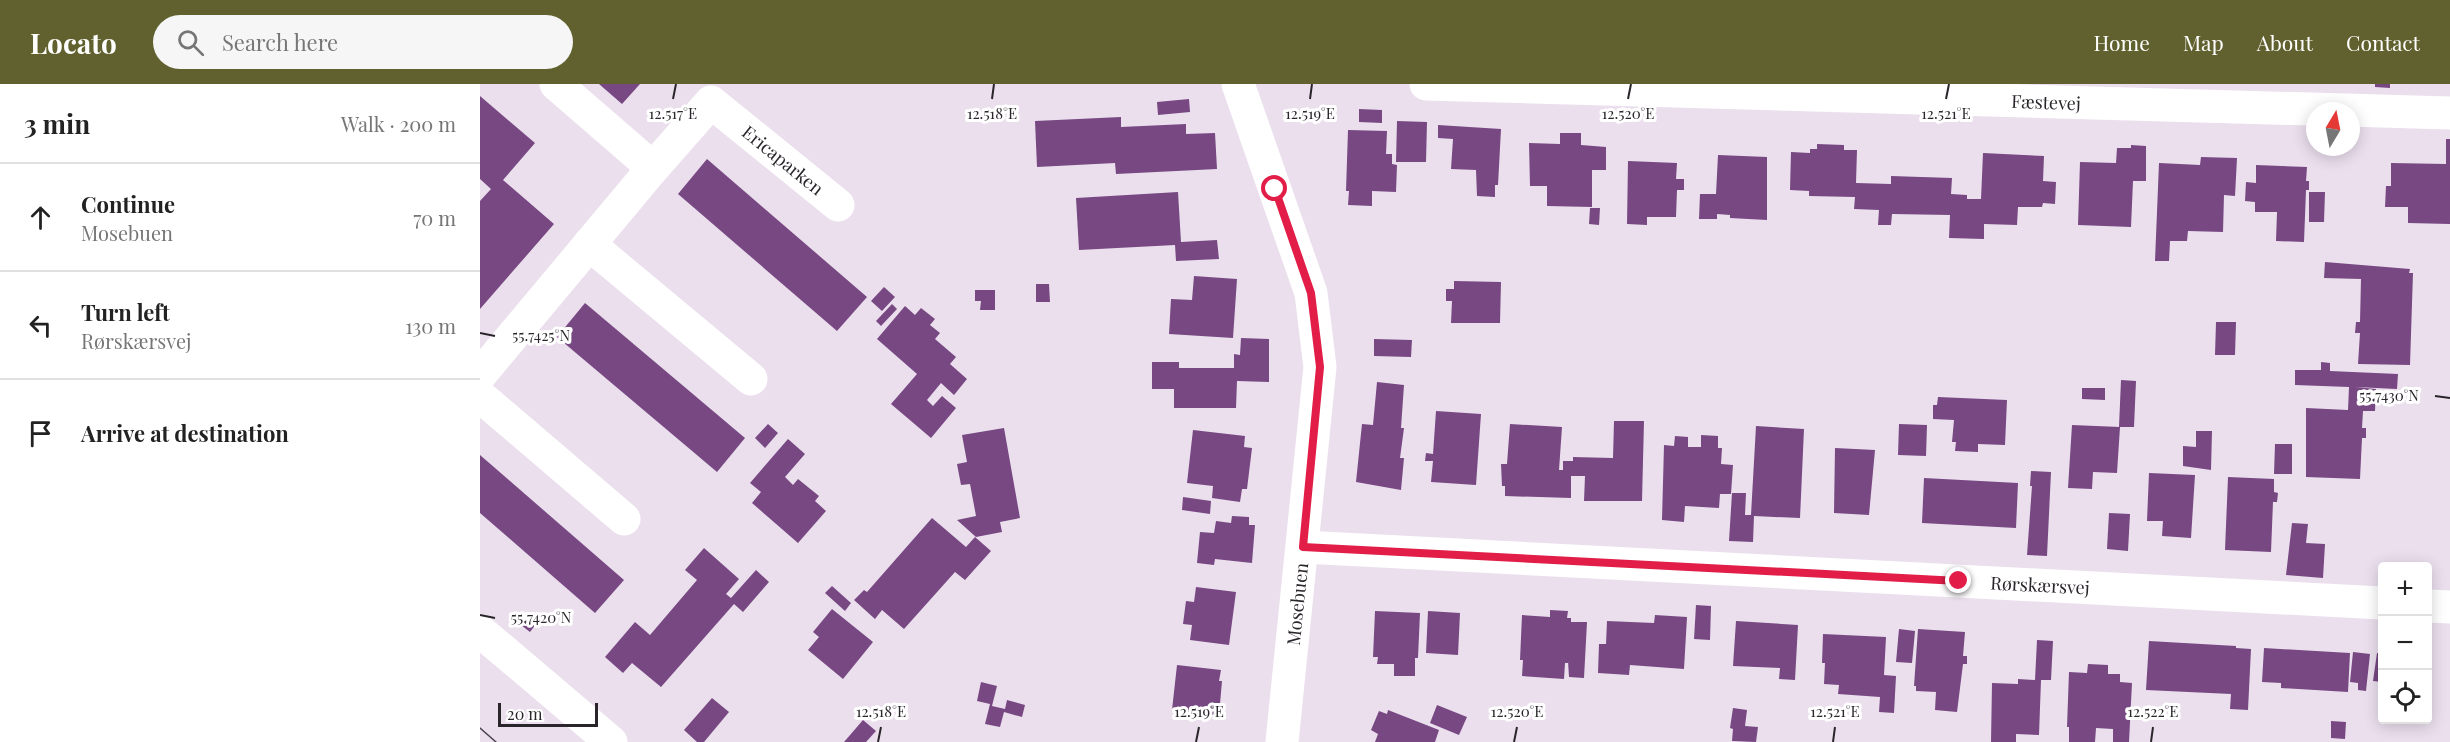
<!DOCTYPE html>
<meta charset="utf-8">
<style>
:root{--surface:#fff;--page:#f6f6f6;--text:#222;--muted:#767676;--line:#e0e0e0;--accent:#60612e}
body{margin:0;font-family:"Playfair Display",serif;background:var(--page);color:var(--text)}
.controls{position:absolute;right:18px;bottom:18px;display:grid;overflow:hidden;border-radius:6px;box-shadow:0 3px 15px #0003}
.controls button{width:54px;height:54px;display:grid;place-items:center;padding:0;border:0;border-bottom:2px solid var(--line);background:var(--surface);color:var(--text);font:30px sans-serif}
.compass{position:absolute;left:1826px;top:18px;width:54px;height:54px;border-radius:50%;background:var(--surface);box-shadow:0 3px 15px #0003;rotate:10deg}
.scale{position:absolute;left:18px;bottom:15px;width:100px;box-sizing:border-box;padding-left:6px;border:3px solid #29252a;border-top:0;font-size:16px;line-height:21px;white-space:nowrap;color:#29252a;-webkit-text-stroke:4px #fff;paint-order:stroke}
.stop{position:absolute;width:18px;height:18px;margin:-14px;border:4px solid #e11d48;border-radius:50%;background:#fff}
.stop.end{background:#e11d48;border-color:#fff;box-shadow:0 2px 6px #0008}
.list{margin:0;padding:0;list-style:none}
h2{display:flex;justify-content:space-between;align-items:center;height:78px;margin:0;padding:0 24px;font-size:26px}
h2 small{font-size:20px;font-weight:400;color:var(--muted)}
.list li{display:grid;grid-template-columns:39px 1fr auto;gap:18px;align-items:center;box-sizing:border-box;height:108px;padding:0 24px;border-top:2px solid var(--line)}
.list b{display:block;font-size:22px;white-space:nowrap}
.list p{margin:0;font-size:20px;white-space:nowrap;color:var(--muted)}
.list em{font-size:20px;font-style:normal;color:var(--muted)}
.icon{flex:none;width:33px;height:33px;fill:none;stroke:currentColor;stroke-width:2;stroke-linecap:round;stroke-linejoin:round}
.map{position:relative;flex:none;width:1970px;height:658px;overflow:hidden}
header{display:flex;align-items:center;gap:36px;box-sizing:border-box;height:84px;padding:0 30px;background:var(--accent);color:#fff}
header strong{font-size:28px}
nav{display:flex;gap:33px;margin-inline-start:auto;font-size:21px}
.search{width:420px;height:54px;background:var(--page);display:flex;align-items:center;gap:15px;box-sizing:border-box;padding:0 21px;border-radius:33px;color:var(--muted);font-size:22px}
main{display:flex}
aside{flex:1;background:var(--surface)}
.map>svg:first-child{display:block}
</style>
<header>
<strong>Locato</strong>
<div class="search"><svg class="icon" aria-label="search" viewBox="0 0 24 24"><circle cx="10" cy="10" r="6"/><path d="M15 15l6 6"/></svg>Search here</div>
<nav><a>Home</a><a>Map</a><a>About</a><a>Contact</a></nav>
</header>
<main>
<aside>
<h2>3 min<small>Walk · 200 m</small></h2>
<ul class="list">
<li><svg class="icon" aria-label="ahead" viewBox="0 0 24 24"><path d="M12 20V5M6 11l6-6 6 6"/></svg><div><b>Continue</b><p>Mosebuen</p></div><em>70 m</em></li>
<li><svg class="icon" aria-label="left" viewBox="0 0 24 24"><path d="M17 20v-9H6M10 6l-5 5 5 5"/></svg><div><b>Turn left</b><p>Rørskærsvej</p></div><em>130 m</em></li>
<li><svg class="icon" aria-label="arrive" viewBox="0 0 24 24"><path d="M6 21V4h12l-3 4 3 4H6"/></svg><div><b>Arrive at destination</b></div></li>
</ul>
</aside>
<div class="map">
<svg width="1970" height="658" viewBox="0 0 1970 658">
<rect width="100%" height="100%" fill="#ebdfee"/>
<g fill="#774882">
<path d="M119,0H160L142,20Z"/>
<path d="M1895,0H1910V4L1895,3Z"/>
<path d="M0,12L55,59L23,96L74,140L0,225V117L11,105L0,95Z"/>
<path d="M709,15L710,28L678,31L677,18Z"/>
<path d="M879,25L902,26V39L879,38Z"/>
<path d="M641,33V43L706,40V50L735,49L737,85L636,90L635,79L557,83L555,37Z"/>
<path d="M917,37L947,38L946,78H916Z"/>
<path d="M958,41L1021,45L1018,101H1015V113L997,112L996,86L971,85L973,55L958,54Z"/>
<path d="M868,46L907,47L906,70H912V80L917,81L916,108L892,107V122L868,121L869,107H866Z"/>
<path d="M1080,49H1101V61L1126,63V86H1112V123L1067,122V102H1050L1049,59L1080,60Z"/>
<path d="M1966,55H1970V140L1928,139V123H1905L1906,102H1911V79L1966,80Z"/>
<path d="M1337,60L1364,61V66H1377L1376,99L1411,100V92L1472,94L1471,110L1487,111V115H1501L1503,69L1564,72L1563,97L1576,98L1575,120L1563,119L1562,123H1538L1537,141L1504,140V155L1469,154L1470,131L1412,130L1411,141H1398L1399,126L1374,125L1375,113L1329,112V107L1310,106L1311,68L1330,69V65H1337Z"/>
<path d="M1651,61L1666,62V97H1653L1651,143L1598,141L1600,78L1636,79L1637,64H1651Z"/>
<path d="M1238,71L1287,73V136L1250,134V131L1237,130V135H1219L1220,110H1236Z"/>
<path d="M1721,73L1757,74L1755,112L1744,111L1743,148L1708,147L1707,157H1690L1689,177H1675L1679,79L1720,81Z"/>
<path d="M227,75L387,213L357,247L198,110Z"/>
<path d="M1148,77L1197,79L1196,95H1204V106H1197L1196,133H1167V141L1147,140Z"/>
<path d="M1776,81L1827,83L1826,97H1829V106H1826L1824,158L1796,157L1797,128H1775V118L1765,117L1766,98L1776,99Z"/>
<path d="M698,108L701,158L737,156L739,175L696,177L695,161L599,166L596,114Z"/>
<path d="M1829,108H1845L1844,138H1829Z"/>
<path d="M1110,124H1120L1119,141L1109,140Z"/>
<path d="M1845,178L1930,185L1929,189H1933L1930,281L1878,280L1880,249H1875L1876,238H1880L1881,195L1844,194Z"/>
<path d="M714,192L757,195L753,254L689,250L691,215L712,216Z"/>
<path d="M974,197L1021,198L1020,239H971L972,217H966V205H974Z"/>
<path d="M556,200H569L570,218H556Z"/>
<path d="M404,203L415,213L402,227L391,217Z"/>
<path d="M495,206H515V226H500L501,217H495Z"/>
<path d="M105,219L265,354L237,388L77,253Z"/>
<path d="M412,220L417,225L401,242L396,237Z"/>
<path d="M425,222L435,231L441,224L455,235L450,241L460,249L455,255L476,273L470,280L487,295L474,311L461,299L447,316L453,322L462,312L476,324L451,354L411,320L437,290L397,255Z"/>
<path d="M1736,238H1756L1755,271H1735Z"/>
<path d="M761,254L789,255V298L757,297L756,324H694V305H672V278H699V284H754V270L760,271Z"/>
<path d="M894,255L932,256L931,273L894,272Z"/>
<path d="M1841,278L1850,279V287L1918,290L1917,305L1875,303L1896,305L1895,327H1883L1882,344H1886V354H1882L1880,395L1826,393V324L1868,326L1869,303L1815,301V286H1841Z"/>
<path d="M1641,296L1656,297L1654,343H1639Z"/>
<path d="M897,298L924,301L921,344H924L920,374H924L921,406L876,398L882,340L893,341Z"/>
<path d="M1602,304H1625V316L1602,315Z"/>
<path d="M1458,313L1527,316L1525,361L1498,360V368L1475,367L1476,358H1472L1474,336L1453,335V321H1457Z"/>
<path d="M956,327L1001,330L996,401L951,398L953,377H945L946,369L953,370Z"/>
<path d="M1134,337H1164L1162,417H1104L1105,392H1091V414L1025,412V402H1022L1021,380H1027L1030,340L1082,343L1079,386H1083V377H1093V373L1133,374Z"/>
<path d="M288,340L298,349L285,364L275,354Z"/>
<path d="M1419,340L1447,341L1446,372L1418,371Z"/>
<path d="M1592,341L1640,343L1637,389L1613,388L1612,405L1588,404Z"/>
<path d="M1276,342L1324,345L1320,434L1274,432L1273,458L1249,457L1252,409H1266L1265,431H1271Z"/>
<path d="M524,344L540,434L520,438L522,448L496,453L477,436L496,432L490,400L481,401L477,380L487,378L482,351Z"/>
<path d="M713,346L765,352L764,363L772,364L767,405H762L760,418L732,414L733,402L707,399Z"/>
<path d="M1716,347H1732L1731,386L1703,382V362L1716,363Z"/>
<path d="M1221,351L1238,352V364H1242L1241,380L1253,381L1251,410H1240L1239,424L1205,422L1204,438L1182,436L1184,361L1194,362L1195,352L1208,353V363H1221Z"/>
<path d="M308,355L325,370L305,393L313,401L318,395L339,412L335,417L346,427L318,459L272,419L281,408L270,399Z"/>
<path d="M1795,360H1812V390H1794Z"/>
<path d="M1355,364L1395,366L1389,431L1354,429Z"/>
<path d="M0,371L144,496L115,529L0,429Z"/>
<path d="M1551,387L1571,388L1567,472L1547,471L1552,402H1550Z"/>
<path d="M1669,389L1715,391L1711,454L1682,452L1683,437H1667Z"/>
<path d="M1748,393L1794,395V408L1798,409L1797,418H1793L1791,468L1745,466Z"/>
<path d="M1444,394L1538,399L1536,444L1442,439Z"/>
<path d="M703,413L731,417L730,430L702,426Z"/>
<path d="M1629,429L1650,430L1648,467L1627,465Z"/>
<path d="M752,432L769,433V441H775L772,479L735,475L734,481L717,479L720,448L734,449L736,437L751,439Z"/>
<path d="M452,434L486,463L495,453L511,467L485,496L475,488L424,545L402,526L395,535L374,516L384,506L387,508Z"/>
<path d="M1812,439L1828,440L1826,459L1845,460L1843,494L1806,491Z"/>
<path d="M224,464L259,495L246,510L251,514L276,486L289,498L263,528L254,520L181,603L152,579L143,589L125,573L155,538L170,551L217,496L205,486Z"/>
<path d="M352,502L371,519L365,527L345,509Z"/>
<path d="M716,503L756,508L749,561L710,556L712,541L703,540L706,517L714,518Z"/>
<path d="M1216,521L1231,522L1230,556L1214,555Z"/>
<path d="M352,525L393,558L363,595L328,566L339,553L333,548Z"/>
<path d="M1070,526L1088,527L1087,534H1091V538H1107L1104,594L1089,593L1088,577V579H1085L1084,595L1042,592L1043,576H1040L1042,531L1070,533Z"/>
<path d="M895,527L940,529L938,574H935V592H914V580H897L898,573H893Z"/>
<path d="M948,527L980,529L978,571L946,569Z"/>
<path d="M50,529L59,536L50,548L41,541Z"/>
<path d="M1175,531L1207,533L1204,585L1150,581L1149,591L1118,589L1119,560H1126L1127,537L1174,539Z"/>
<path d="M1256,537L1318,541L1315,596L1299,595L1300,584L1253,582Z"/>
<path d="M1419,545L1435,547L1432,579L1416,578Z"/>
<path d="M1438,545L1485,548L1483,572H1487V580H1483L1477,628L1455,626L1456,608L1436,607V602H1434Z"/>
<path d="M1343,550L1406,553L1404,591L1416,592L1414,629L1399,628L1400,613L1358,610L1359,601L1344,600L1345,579H1342Z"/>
<path d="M1557,556L1573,557L1571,596H1561L1559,651L1536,650V658H1511L1512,599L1538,600V595L1555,596Z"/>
<path d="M1669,557L1756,562V564L1771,565L1768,626L1750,625L1751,610L1666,606Z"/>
<path d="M1784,564L1870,569L1868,608L1801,604V599L1782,598Z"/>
<path d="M1873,568L1890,570L1886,607L1878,606V599L1870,598Z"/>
<path d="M1897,569H1902V598L1893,597Z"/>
<path d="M1608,580L1628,581V590H1640V598L1652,599L1649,658H1633V645L1616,644L1615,658H1589V643H1587L1589,588L1607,589Z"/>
<path d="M697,581L741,586L739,597H742L740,620H736L735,631L692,626Z"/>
<path d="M501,598L517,602L512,622L525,625L527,616L545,621L542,633L524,628L520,643L505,640L510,620L497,617Z"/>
<path d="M232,614L249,628L224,658H217L204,646Z"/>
<path d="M957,621L987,633L979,651L950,639Z"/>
<path d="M1253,624L1267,626L1265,642L1278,643L1276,658L1252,657L1253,645L1250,644Z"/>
<path d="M908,626L959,646L955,658H895L898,650L891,646L899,627L907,630Z"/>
<path d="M383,636L396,647L386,658H364Z"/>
<path d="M1851,637L1866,638L1865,655L1851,654Z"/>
</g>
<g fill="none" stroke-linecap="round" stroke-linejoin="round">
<g stroke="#fff" stroke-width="33">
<path d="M758,0L831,209L840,283L802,658"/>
<path d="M946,0L1970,29"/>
<path d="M173,84L231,18L358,121"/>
<path d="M109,160L271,295"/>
<path d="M0,291L173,84L76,0"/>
<path d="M0,312L144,435"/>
<path d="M823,463L1902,519"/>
<path d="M1948,522L1970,523"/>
<path d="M0,547L131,658"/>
</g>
<path stroke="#4a444b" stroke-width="1.5" d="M0,644L16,658"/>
</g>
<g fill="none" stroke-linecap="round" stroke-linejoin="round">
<path stroke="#e11d48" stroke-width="8" d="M795,105L831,209L840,283L823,463L1479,497"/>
</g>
<path fill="none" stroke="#29252a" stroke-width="2" d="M193,15L196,0M512,15L514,0M830,15L832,0M1148,15L1151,0M1466,15L1469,0M0,249L15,252M1955,312L1970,314M0,531L15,534M398,658L401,643M716,658L719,643M1034,658L1037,643M1353,658L1355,643M1671,658L1673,643"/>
<g text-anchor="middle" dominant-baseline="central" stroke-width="6" stroke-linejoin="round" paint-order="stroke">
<g font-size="18" fill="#29252a" stroke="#fff">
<text transform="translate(1566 18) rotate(2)">Fæstevej</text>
<text transform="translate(303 76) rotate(39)">Ericaparken</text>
<text transform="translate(1560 501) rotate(3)">Rørskærsvej</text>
<text transform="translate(817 520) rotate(-84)">Mosebuen</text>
</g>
</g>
<g font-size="15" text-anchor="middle" fill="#29252a" stroke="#fff" stroke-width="6" stroke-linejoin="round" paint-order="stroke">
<text x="193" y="35">12.517°E</text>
<text x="512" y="35">12.518°E</text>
<text x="830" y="35">12.519°E</text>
<text x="1148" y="35">12.520°E</text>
<text x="1466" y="35">12.521°E</text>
<text x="61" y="257">55.7425°N</text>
<text x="1909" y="317">55.7430°N</text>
<text x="61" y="539">55.7420°N</text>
<text x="401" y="633">12.518°E</text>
<text x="719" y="633">12.519°E</text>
<text x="1037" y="633">12.520°E</text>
<text x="1355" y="633">12.521°E</text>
<text x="1673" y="633">12.522°E</text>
</g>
</svg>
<div class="controls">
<button>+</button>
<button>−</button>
<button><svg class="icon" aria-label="locate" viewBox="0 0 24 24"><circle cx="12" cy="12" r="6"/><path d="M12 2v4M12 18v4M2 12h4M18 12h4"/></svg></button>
</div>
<svg class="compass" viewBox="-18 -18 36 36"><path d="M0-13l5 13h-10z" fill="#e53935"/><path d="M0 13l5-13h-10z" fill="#767676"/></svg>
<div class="scale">20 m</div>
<div class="stop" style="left:795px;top:105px"></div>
<div class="stop end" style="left:1479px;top:497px"></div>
</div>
</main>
